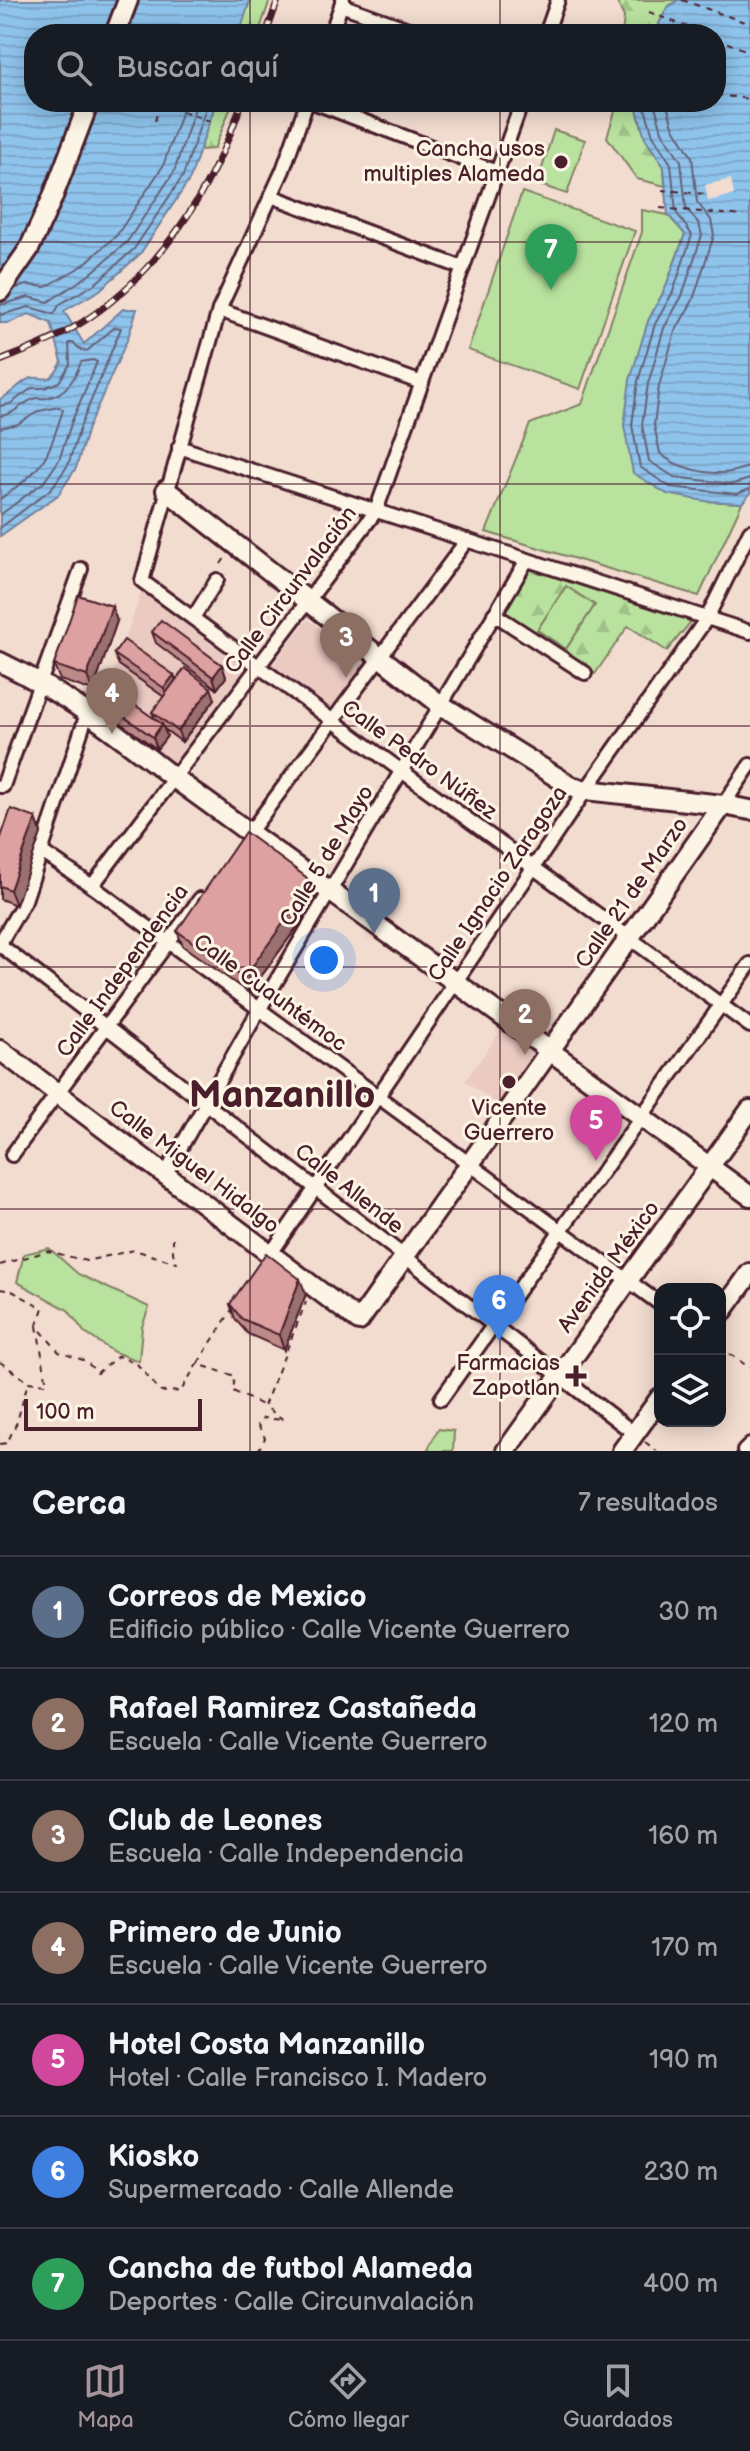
<!DOCTYPE html>
<html lang="es">
<meta charset="utf-8">
<style>
:root{--surface:#171b24;--page:#20242c;--text:#f1f3f6;--muted:#9ea1a6;--line:#363941;--accent:#a6949b}
body{margin:0;font-family:"Balsamiq Sans",sans-serif;background:var(--page);color:var(--text)}
.controls{position:absolute;right:24px;bottom:24px;display:grid;overflow:hidden;border-radius:16px;box-shadow:0 4px 20px #0003}
.controls button{width:72px;height:72px;display:grid;place-items:center;padding:0;border:0;border-bottom:2px solid var(--line);background:var(--surface);color:var(--text);font:40px sans-serif}
.scale{position:absolute;left:24px;bottom:20px;width:178px;box-sizing:border-box;padding-left:8px;border:4px solid #4a1f2b;border-top:0;font-size:22px;line-height:28px;white-space:nowrap;color:#4a1f2b;-webkit-text-stroke:6px #fcf5e5;paint-order:stroke}
.you{position:absolute;left:324px;top:960px;width:28px;height:28px;margin:-20px;border:6px solid #fff;border-radius:50%;background:#1a73e8;box-shadow:0 0 0 12px #1a73e833}
.badge{display:grid;place-items:center;width:52px;height:52px;border-radius:50%;background:var(--accent);color:#fff;font-size:26px;font-weight:700}
.pin{position:absolute;translate:-50% -66px;filter:drop-shadow(0 2px 4px #0008)}
.pin::after{content:'';position:absolute;top:42px;width:28px;height:24px;background:inherit;clip-path:polygon(0 0,100% 0,50% 100%)}
.list{margin:0;padding:0;list-style:none}
h2{display:flex;justify-content:space-between;align-items:center;height:104px;margin:0;padding:0 32px;font-size:34px}
h2 small{font-size:26px;font-weight:400;color:var(--muted)}
.list li{display:grid;grid-template-columns:52px 1fr auto;gap:24px;align-items:center;box-sizing:border-box;height:112px;padding:0 32px;border-top:2px solid var(--line)}
.list b{display:block;font-size:30px;white-space:nowrap}
.list p{margin:0;font-size:26px;white-space:nowrap;color:var(--muted)}
.list em{font-size:26px;font-style:normal;color:var(--muted)}
.icon{flex:none;width:44px;height:44px;fill:none;stroke:currentColor;stroke-width:2;stroke-linecap:round;stroke-linejoin:round}
.map{position:relative;flex:none;width:750px;height:1451px;overflow:hidden}
.search{position:absolute;background:var(--surface);box-shadow:0 4px 20px #0003;left:24px;right:24px;top:24px;height:88px;display:flex;align-items:center;gap:20px;box-sizing:border-box;padding:0 28px;border-radius:32px;color:var(--muted);font-size:30px}
.sheet{height:888px;background:var(--surface)}
nav{display:flex;justify-content:space-around;align-items:center;box-sizing:border-box;height:112px;border-top:2px solid var(--line);background:var(--surface);font-size:22px;color:var(--muted)}
nav a{display:grid;justify-items:center;gap:4px}
nav .on{color:var(--accent)}
.map>svg:first-child{display:block}
</style>
<div class="map">
<svg width="750" height="1451" viewBox="0 0 750 1451">
<defs>
<pattern id="forest-firs" width="22" height="20" patternUnits="userSpaceOnUse" patternTransform="scale(2)"><rect width="22" height="20" fill="#b8e29e"/><path d="M5 1l3.5 6h-7zM16 11l3.5 6h-7z" fill="#a0c188"/></pattern>
<pattern id="water-rules" width="6" height="5" patternUnits="userSpaceOnUse" patternTransform="scale(2)"><rect width="6" height="5" fill="#8ec3eb"/><path d="M0 2.5h6" fill="none" stroke="#7ca7ca"/></pattern>
</defs>
<rect width="100%" height="100%" fill="#f2dcd0"/>
<filter id="ink" filterUnits="userSpaceOnUse"><feTurbulence type="fractalNoise" baseFrequency=".0125" numOctaves="2"/><feDisplacementMap in="SourceGraphic" scale="16" xChannelSelector="R" yChannelSelector="G"/><feConvolveMatrix kernelMatrix="1 2 1 2 8 2 1 2 1" color-interpolation-filters="sRGB"/></filter>
<g filter="url(#ink)">
<g fill="#ebcac2">
<path d="M142,591L244,669L170,767L98,714Z"/>
<path d="M308,619L368,666L332,713L271,666Z"/>
<path d="M505,1025L537,1049L533,1056L538,1060L503,1108L465,1081Z"/>
</g>
<g fill="#b8e29e" stroke="#818064" stroke-width="2">
<path d="M554,130L585,140L567,194L537,184Z"/>
<path d="M522,192L635,231L580,389L468,350Z"/>
<path d="M642,210L668,215L685,234L665,289L648,321L705,501L742,503L699,596L486,532L530,424L582,404L642,232Z"/>
<path d="M566,586L595,605L566,649L537,630Z"/>
<path d="M49,1248L78,1274L149,1307L142,1327L139,1361L114,1352L85,1333L68,1310L17,1282L24,1254Z"/>
<path d="M438,1429L454,1431L453,1451H427Z"/>
</g>
<g fill="url(#forest-firs)" stroke="#818064" stroke-width="2" fill-rule="evenodd">
<path d="M250,0H270L258,34H239Z"/>
<path d="M616,0H678L667,8L654,34H622L624,17Z"/>
<path d="M216,102H233L214,149L200,150Z"/>
<path d="M618,102H635L645,138L664,167L665,186L637,179L607,137Z"/>
<path d="M532,562L694,618L667,651L628,626L595,674L500,612ZM566,586L595,605L566,649L537,630Z"/>
</g>
<g fill="url(#water-rules)" stroke="#73819e" stroke-width="2">
<path d="M0,0H250L239,34H34V102H216L190,179L140,254L100,290L64,311L84,344L123,309H137L128,338L88,428L76,468L58,495L0,536V399C11,395 19,383 29,379C46,373 47,390 62,362L51,323L29,314L9,323H0Z"/>
<path d="M678,0H750V494L742,503L705,501L667,494L633,473L624,426L630,380L648,321L665,289L685,234L668,215L664,167L645,138L635,102H716V34H654L667,8Z"/>
</g>
<path fill="#f2dcd0" d="M731,179L734,195L708,201L705,185Z"/>
<g fill="none" stroke-linecap="round" stroke-linejoin="round">
<g stroke="#656178" stroke-width="2">
<path d="M643,102L653,135L671,164L676,212L692,235L673,292L655,324L638,381L632,425L640,467L670,487L737,494L750,489"/>
<path d="M654,102L662,131L681,161L686,208L699,224L702,235L682,296L664,328L648,384L642,425L649,461L674,477L733,484L750,479"/>
<path d="M666,102L673,126L692,157L697,202L711,220L714,235L693,300L675,332L659,386L654,425L660,453C675,468 710,476 732,472C738,470 743,468 750,467"/>
<path d="M16,288L28,285L46,287L82,266L117,235L163,166L185,102"/>
<path d="M0,305L29,297L48,302L89,275L127,242L174,172L197,102"/>
<path d="M0,315L29,307L54,314L60,304L95,284L134,249L183,176L208,102"/>
<path d="M0,406L10,404L32,388H44L59,382L70,364L69,343H73L81,350L87,351L115,327L121,328L81,425L68,465L51,489L0,528"/>
<path d="M0,416C15,415 21,403 34,399C38,397 43,399 47,398C66,394 75,379 81,362L93,360L97,362L72,421L59,460L44,482L0,515"/>
<path d="M0,428L18,424L39,411L59,407L63,410C46,462 45,467 0,499"/>
</g>
<defs>
<g id="street">
<path d="M341,5L422,34"/>
<path d="M331,34L343,0"/>
<path d="M546,34L558,0"/>
<path d="M307,102L283,170L219,310L142,581L750,1026"/>
<path d="M313,102L497,172"/>
<path d="M271,196L463,268"/>
<path d="M219,310L422,383"/>
<path d="M179,447L750,632"/>
<path d="M494,614L585,673"/>
<path d="M193,618L217,580"/>
<path d="M0,786H3L81,569"/>
<path d="M723,805L750,765"/>
<path d="M247,836L467,540"/>
<path d="M42,852L92,886L660,1304"/>
<path d="M92,886L376,511L522,102"/>
<path d="M0,943L25,900L88,711"/>
<path d="M0,945L635,1434"/>
<path d="M12,1155L200,899"/>
<path d="M165,1175L259,1010L527,560"/>
<path d="M270,1255L586,790L707,618L750,531"/>
<path d="M441,1399L750,964"/>
<path d="M744,1451L750,1445"/>
</g>
<g id="secondary">
<path d="M115,34L128,0"/>
<path d="M0,291L29,249L52,199L89,102"/>
<path d="M166,490L441,705L571,786L586,790L723,805L750,810"/>
<path d="M0,662C67,694 115,732 174,778L750,1196"/>
<path d="M0,1050L359,1321L723,805"/>
<path d="M720,1315L750,1273"/>
<path d="M506,1451L750,1110"/>
<path d="M622,1451L660,1398"/>
</g>
</defs>
<use href="#street" stroke="#4a1f2b" stroke-width="18"/>
<use href="#secondary" stroke="#4a1f2b" stroke-width="24"/>
<g stroke="#4a1f2b" stroke-width="2" stroke-dasharray="6 6" stroke-linecap="butt">
<path d="M682,0L750,24"/>
<path d="M649,12L705,34"/>
<path d="M716,38L750,52"/>
<path d="M716,95L750,99"/>
<path d="M160,103L210,121"/>
<path d="M155,121L160,103"/>
<path d="M662,190L707,194"/>
<path d="M660,208L744,216"/>
<path d="M221,564L225,558"/>
<path d="M0,1265L48,1251L86,1261L134,1250L177,1263L173,1253V1238"/>
<path d="M0,1289L12,1291L43,1308L37,1325"/>
<path d="M720,1347L750,1368"/>
<path d="M0,1362L27,1381"/>
<path d="M198,1363L233,1308"/>
<path d="M645,1442L657,1451"/>
<path d="M0,1444L7,1443L17,1422L28,1382L47,1384L37,1326L59,1352L86,1361L97,1373L118,1356L137,1364L161,1392L181,1391L197,1364L235,1376L233,1391L264,1406"/>
<path d="M258,1451L265,1438L258,1425L263,1418L284,1420L264,1406L306,1302"/>
</g>
<use href="#street" stroke="#fcf5e5" stroke-width="12"/>
<use href="#secondary" stroke="#fcf5e5" stroke-width="18"/>
<defs>
<g id="rail">
<path d="M266,34L278,0"/>
<path d="M0,361C25,351 50,342 73,328C157,278 211,193 242,102"/>
</g>
</defs>
<use href="#rail" stroke="#4a1f2b" stroke-width="7"/>
<use href="#rail" stroke="#fcf5e5" stroke-width="4" stroke-dasharray="12" stroke-linecap="butt"/>
</g>
<g fill="#bd8a8a" stroke="#4a1f2b" stroke-width="2">
<path d="M117,621L93,691L60,680L54,665Z"/>
<path d="M152,632L222,665L226,677L217,689L156,643Z"/>
<path d="M114,654L174,675L176,680L215,699L182,742L164,729L167,736L157,749L103,711L99,699L155,719L152,712L164,697L119,665Z"/>
<path d="M36,818L41,833L16,905L0,899V840Z"/>
<path d="M315,898L313,905L249,993L183,946L177,931Z"/>
<path d="M306,1294L284,1350L248,1334L235,1319L230,1304Z"/>
</g>
<g fill="#9a7170" stroke="#4a1f2b" stroke-width="2">
<path d="M112,606L117,621L93,691L87,676Z"/>
<path d="M222,665L226,677L217,689L213,677Z"/>
<path d="M174,675L178,686L168,700L164,688Z"/>
<path d="M211,688L215,699L182,742L178,731Z"/>
<path d="M162,724L167,736L157,749L153,737Z"/>
<path d="M36,818L41,833L16,905L10,890Z"/>
<path d="M310,883L315,898L313,905L249,993L244,978Z"/>
<path d="M300,1279L306,1294L284,1350L279,1335Z"/>
</g>
<g fill="#dca1a0" stroke="#4a1f2b" stroke-width="2">
<path d="M78,595L112,606L87,676L54,665Z"/>
<path d="M161,620L222,665L213,677L152,632Z"/>
<path d="M124,640L174,675L164,688L114,654Z"/>
<path d="M185,668L211,688L178,731L152,712Z"/>
<path d="M108,686L162,724L153,737L99,699Z"/>
<path d="M11,809L36,818L10,890L0,886V840Z"/>
<path d="M245,832L306,877L310,883L307,890L244,978L177,931Z"/>
<path d="M266,1253L300,1279L279,1335L242,1319L230,1304Z"/>
</g>
</g>
<path fill="none" stroke="#4a1f2b" stroke-width="2" stroke-opacity="0.55" d="M250,0V34M500,0V34M250,102V1451M500,102V1451M0,242H750M0,484H750M0,726H750M0,967H750M0,1209H750"/>
<g fill="#4a1f2b" stroke="#fcf5e5" stroke-width="3">
<circle cx="561" cy="162" r="8"/>
<circle cx="509" cy="1082" r="8"/>
<path d="M572 1364h8v8h8v8h-8v8h-8v-8h-8v-8h8z"/>
</g>
<g text-anchor="middle" dominant-baseline="central" stroke-width="6" stroke-linejoin="round" paint-order="stroke">
<g font-size="22" fill="#4a1f2b" stroke="#fcf5e5" text-anchor="end">
<text x="545" y="149">Cancha usos<tspan x="545" dy="25">multiples Alameda</tspan></text>
<text x="509" y="1108" text-anchor="middle">Vicente<tspan x="509" dy="25">Guerrero</tspan></text>
<text x="560" y="1363">Farmacias<tspan x="560" dy="25">Zapotlan</tspan></text>
</g>
<g font-size="22" fill="#4a1f2b" stroke="#fcf5e5">
<text transform="translate(291 590) rotate(-53)">Calle Circunvalación</text>
<text transform="translate(419 760) rotate(36)">Calle Pedro Núñez</text>
<text transform="translate(327 856) rotate(-59)">Calle 5 de Mayo</text>
<text transform="translate(498 884) rotate(-56)">Calle Ignacio Zaragoza</text>
<text transform="translate(632 893) rotate(-55)">Calle 21 de Marzo</text>
<text transform="translate(123 971) rotate(-54)">Calle Independencia</text>
<text transform="translate(270 993) rotate(36)">Calle Cuauhtémoc</text>
<text transform="translate(194 1167) rotate(37)">Calle Miguel Hidalgo</text>
<text transform="translate(349 1189) rotate(38)">Calle Allende</text>
<text transform="translate(609 1267) rotate(-54)">Avenida México</text>
</g>
<g font-size="38" font-weight="bold" fill="#4a1f2b" stroke="#fcf5e5">
<text x="282" y="1095">Manzanillo</text>
</g>
</g>
</svg>
<div class="controls">
<button><svg class="icon" aria-label="locate" viewBox="0 0 24 24"><circle cx="12" cy="12" r="6"/><path d="M12 2v4M12 18v4M2 12h4M18 12h4"/></svg></button>
<button><svg class="icon" aria-label="layers" viewBox="0 0 24 24"><path d="M12 4l9 5-9 5-9-5zM3 14l9 5 9-5"/></svg></button>
</div>
<div class="scale">100 m</div>
<div class="you"></div>
<div class="pin badge" style="left:374px;top:934px;background:#5c6f8a">1</div>
<div class="pin badge" style="left:525px;top:1055px;background:#8d6e63">2</div>
<div class="pin badge" style="left:346px;top:678px;background:#8d6e63">3</div>
<div class="pin badge" style="left:112px;top:734px;background:#8d6e63">4</div>
<div class="pin badge" style="left:596px;top:1161px;background:#d1479c">5</div>
<div class="pin badge" style="left:499px;top:1341px;background:#3f7fe0">6</div>
<div class="pin badge" style="left:551px;top:290px;background:#2e9e5b">7</div>
<div class="search"><svg class="icon" aria-label="search" viewBox="0 0 24 24"><circle cx="10" cy="10" r="6"/><path d="M15 15l6 6"/></svg>Buscar aquí</div>
</div>
<section class="sheet">
<h2>Cerca<small>7 resultados</small></h2>
<ul class="list">
<li><span class="badge" style="background:#5c6f8a">1</span><div><b>Correos de Mexico</b><p>Edificio público · Calle Vicente Guerrero</p></div><em>30 m</em></li>
<li><span class="badge" style="background:#8d6e63">2</span><div><b>Rafael Ramirez Castañeda</b><p>Escuela · Calle Vicente Guerrero</p></div><em>120 m</em></li>
<li><span class="badge" style="background:#8d6e63">3</span><div><b>Club de Leones</b><p>Escuela · Calle Independencia</p></div><em>160 m</em></li>
<li><span class="badge" style="background:#8d6e63">4</span><div><b>Primero de Junio</b><p>Escuela · Calle Vicente Guerrero</p></div><em>170 m</em></li>
<li><span class="badge" style="background:#d1479c">5</span><div><b>Hotel Costa Manzanillo</b><p>Hotel · Calle Francisco I. Madero</p></div><em>190 m</em></li>
<li><span class="badge" style="background:#3f7fe0">6</span><div><b>Kiosko</b><p>Supermercado · Calle Allende</p></div><em>230 m</em></li>
<li><span class="badge" style="background:#2e9e5b">7</span><div><b>Cancha de futbol Alameda</b><p>Deportes · Calle Circunvalación</p></div><em>400 m</em></li>
</ul>
</section>
<nav>
<a class="on"><svg class="icon" aria-label="map" viewBox="0 0 24 24"><path d="M3 6l6-2 6 2 6-2v14l-6 2-6-2-6 2zM9 4v14M15 6v14"/></svg>Mapa</a>
<a><svg class="icon" aria-label="directions" viewBox="0 0 24 24"><path d="M12 3l9 9-9 9-9-9zM9 14v-3h6M13 9l2 2-2 2"/></svg>Cómo llegar</a>
<a><svg class="icon" aria-label="saved" viewBox="0 0 24 24"><path d="M7 4h10v16l-5-4-5 4z"/></svg>Guardados</a>
</nav>
